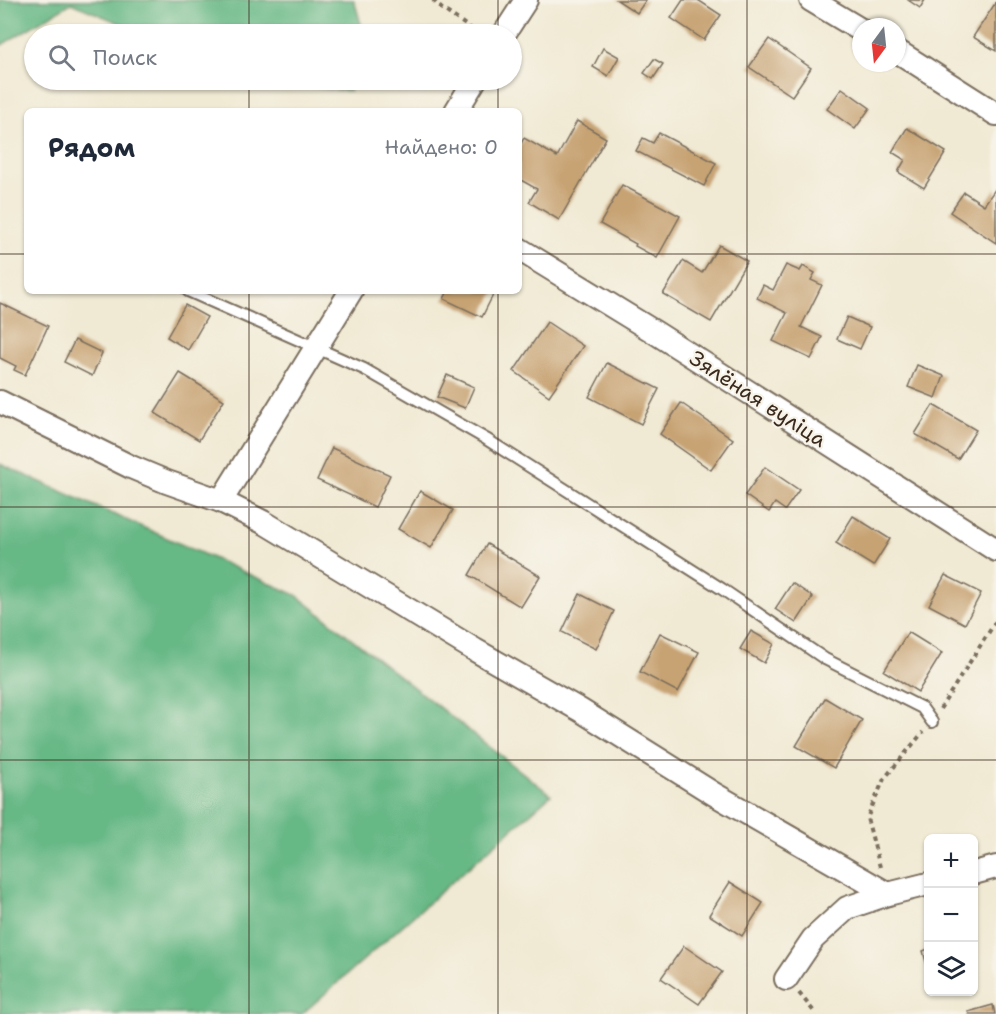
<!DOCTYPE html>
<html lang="ru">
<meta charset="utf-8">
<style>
:root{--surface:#fff;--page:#f2f2f3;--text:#1f2937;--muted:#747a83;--line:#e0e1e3}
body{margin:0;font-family:"Shantell Sans",sans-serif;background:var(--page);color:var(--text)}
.controls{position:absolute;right:18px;bottom:18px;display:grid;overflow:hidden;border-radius:9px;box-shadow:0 2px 4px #0004}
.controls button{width:54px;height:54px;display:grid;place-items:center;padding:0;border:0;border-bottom:2px solid var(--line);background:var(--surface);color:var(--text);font:30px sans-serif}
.compass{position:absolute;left:852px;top:18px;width:54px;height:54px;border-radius:50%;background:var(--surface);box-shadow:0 2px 4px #0004;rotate:195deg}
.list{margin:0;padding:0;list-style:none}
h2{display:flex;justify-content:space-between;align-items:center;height:78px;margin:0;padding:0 24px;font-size:26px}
h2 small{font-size:20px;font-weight:400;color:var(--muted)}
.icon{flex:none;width:33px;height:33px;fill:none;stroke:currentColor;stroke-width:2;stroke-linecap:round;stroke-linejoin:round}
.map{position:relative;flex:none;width:996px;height:1014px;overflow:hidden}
.search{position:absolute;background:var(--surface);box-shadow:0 2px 4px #0004;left:24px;top:24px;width:498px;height:66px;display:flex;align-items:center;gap:15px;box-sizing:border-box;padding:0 21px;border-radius:33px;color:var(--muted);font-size:22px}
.panel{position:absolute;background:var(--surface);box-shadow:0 2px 4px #0004;left:24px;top:108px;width:498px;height:186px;border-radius:9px}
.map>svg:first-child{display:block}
</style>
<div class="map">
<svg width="996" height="1014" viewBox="0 0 996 1014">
<rect width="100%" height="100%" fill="#f7f3e8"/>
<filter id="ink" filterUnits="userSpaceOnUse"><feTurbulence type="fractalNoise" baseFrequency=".0167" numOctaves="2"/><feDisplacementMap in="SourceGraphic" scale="12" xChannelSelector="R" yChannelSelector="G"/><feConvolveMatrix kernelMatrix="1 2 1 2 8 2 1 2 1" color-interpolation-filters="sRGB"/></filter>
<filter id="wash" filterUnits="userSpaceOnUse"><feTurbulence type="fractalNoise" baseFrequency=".008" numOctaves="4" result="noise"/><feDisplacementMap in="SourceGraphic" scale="24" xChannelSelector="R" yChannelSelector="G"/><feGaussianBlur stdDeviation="1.35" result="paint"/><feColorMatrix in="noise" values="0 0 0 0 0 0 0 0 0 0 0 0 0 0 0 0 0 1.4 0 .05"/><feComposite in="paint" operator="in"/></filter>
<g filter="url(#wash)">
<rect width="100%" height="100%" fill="#f0e9d3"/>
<g fill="#66b885" stroke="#507152" stroke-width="1.5">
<path d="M0,0H354L361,24L359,34H146L71,3L0,46Z"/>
<path d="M251,80H351L349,91Z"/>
<path d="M0,464L296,595L551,795L302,1014H0Z"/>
</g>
<g id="blocks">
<g fill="#c7a373">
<path d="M617,0H646L637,13Z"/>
<path d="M683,0H698L721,15L704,40L671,18Z"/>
<path d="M908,0H925L920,8Z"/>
<path d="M996,2V51L973,37Z"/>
<path d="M769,39L811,68L792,96L749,67Z"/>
<path d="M603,48L619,57L608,76L593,67Z"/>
<path d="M654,59L663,64L653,79L644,73Z"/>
<path d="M842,88L870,108L855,129L827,109Z"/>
<path d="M577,121L606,138L559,220L529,202L537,189L519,179V147L524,138L557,157Z"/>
<path d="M907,128L946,152L924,188L898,172L905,160L892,152Z"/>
<path d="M659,133L716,163L704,186L636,151L643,138L653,143Z"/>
<path d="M622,185L680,216L657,258L635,246L636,244L600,224Z"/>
<path d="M996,188V243L950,212L964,192L984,205Z"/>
<path d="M719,245L747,261L711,322L663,294L683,261L702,273Z"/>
<path d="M786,265L800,271L803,266L815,273L811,280L822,285L801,327L822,337L811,359L773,341L787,313L757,298L763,285L773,290Z"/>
<path d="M448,291H495L482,317L444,299Z"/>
<path d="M0,303L48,326L25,375L14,370L16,366L0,358Z"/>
<path d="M185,305L207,317L188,350L167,337Z"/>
<path d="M847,317L870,327L860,349L837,339Z"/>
<path d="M547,322L583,346L549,396L514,371Z"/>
<path d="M75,340L102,353L92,376L64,362Z"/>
<path d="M607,363L659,389L641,424L589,397Z"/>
<path d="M917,365L944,376L936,398L908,387Z"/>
<path d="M180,373L224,400L199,440L155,413Z"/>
<path d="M447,375L474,387L465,408L437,397Z"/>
<path d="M681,403L733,439L711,470L660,434Z"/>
<path d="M933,405L976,430L958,459L915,434Z"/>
<path d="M332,448L390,475L375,507L317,480Z"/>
<path d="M765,467L799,490L785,510L775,503L769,512L745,495Z"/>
<path d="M420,491L453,510L431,548L398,529Z"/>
<path d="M853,516L890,539L873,566L836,543Z"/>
<path d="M487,544L540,576L521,607L469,575Z"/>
<path d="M945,575L981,593L965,624L929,605Z"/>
<path d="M792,583L813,597L796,623L775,609Z"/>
<path d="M580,594L614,611L596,649L562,632Z"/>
<path d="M751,631L774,644L764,663L740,649Z"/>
<path d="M908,632L942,653L918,692L884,671Z"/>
<path d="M660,633L699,652L678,692L640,672Z"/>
<path d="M825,698L862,720L834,768L796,746Z"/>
<path d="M730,882L763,903L742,936L709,915Z"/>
<path d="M684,946L722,972L699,1004L661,978Z"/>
<path d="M928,949V969L923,951Z"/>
<path d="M993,1005L995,1014H969L968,1012Z"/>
</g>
</g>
</g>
<g filter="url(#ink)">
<use href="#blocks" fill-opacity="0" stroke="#7a6d5d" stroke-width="1.5"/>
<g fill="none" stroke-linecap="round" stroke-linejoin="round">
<defs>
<path id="service" d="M188,291L364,369L486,439L722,589L825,659L922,708L932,722"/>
<g id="minor">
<path d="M811,0L861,30"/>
<path d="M504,34L526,0"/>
<path d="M897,51L996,114"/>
<path d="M456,111L475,80"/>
<path d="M519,249L656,333L996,550"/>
<path d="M0,402L131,467L167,482L221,501L265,523L475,650L580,710L714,794L888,894"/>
<path d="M221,501L351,291"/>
<path d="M974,873L996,867"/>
<path d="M786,979L813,939L847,908L888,894L928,884"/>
</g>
</defs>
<use href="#service" stroke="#7a6d5d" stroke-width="14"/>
<use href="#minor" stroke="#7a6d5d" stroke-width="26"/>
<g stroke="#7a6d5d" stroke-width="4" stroke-dasharray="4.5 4.5" stroke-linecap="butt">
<path d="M433,0L442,9L479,34"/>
<path d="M940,709L996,621"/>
<path d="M880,867L867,818L884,779L923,732"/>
<path d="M799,993L816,1014"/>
</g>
<use href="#service" stroke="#fff" stroke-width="10"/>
<use href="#minor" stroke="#fff" stroke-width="22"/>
</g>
</g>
<path fill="none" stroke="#3b2a1e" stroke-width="1.5" stroke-opacity="0.55" d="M249,0V34M498,0V34M747,0V1014M249,80V111M498,80V111M0,254H27M519,254H996M249,291V1014M498,291V1014M0,507H996M0,760H996"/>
<g text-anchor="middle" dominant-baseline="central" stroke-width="4.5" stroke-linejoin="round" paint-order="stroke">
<g font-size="21" fill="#3b2a1e" stroke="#f7f3e8">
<text transform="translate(758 399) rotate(33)">Зялёная вуліца</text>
</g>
</g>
</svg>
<div class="controls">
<button>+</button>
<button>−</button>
<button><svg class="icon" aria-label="layers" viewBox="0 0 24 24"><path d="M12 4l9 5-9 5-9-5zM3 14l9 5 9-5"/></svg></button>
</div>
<svg class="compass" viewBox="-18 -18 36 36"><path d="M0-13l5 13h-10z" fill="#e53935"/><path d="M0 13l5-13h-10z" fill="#747a83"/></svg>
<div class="search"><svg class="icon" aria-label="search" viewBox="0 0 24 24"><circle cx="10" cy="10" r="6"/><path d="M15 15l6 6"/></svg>Поиск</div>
<section class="panel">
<h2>Рядом<small>Найдено: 0</small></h2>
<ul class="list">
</ul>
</section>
</div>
